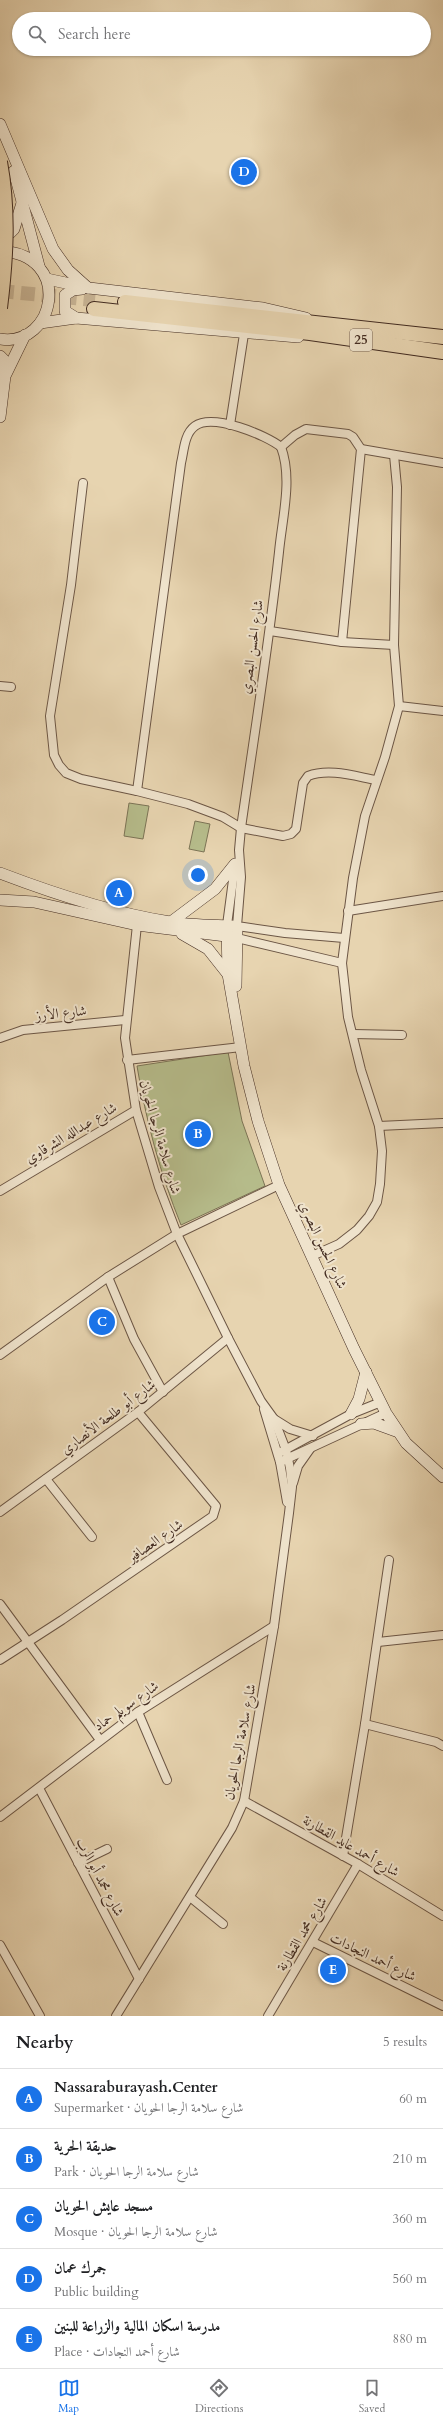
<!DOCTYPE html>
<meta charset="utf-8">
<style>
:root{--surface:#fff;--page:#f2f2f2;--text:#202124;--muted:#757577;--line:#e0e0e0;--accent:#1a73e8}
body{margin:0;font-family:Cardo,Amiri,serif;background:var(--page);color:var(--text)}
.you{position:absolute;left:198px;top:875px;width:14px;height:14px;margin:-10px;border:3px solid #fff;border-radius:50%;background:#1a73e8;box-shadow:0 0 0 6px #1a73e833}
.badge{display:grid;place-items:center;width:26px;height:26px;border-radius:50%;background:var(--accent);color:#fff;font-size:13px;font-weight:700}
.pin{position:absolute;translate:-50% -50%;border:2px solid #fff;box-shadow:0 1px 4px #0006}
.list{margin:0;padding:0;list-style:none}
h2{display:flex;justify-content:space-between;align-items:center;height:52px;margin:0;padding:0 16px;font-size:17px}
h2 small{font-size:13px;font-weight:400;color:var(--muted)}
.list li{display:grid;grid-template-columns:26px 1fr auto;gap:12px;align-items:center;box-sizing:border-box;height:60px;padding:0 16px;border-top:1px solid var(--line)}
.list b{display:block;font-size:15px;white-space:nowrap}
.list p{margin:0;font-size:13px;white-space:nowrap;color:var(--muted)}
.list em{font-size:13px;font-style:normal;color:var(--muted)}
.icon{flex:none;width:22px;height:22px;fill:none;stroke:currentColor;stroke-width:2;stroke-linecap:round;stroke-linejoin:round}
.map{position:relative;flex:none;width:443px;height:2016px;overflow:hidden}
.search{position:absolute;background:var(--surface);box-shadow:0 1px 3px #0004;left:12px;right:12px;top:12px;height:44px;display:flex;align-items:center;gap:10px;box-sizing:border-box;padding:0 14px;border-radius:22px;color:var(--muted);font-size:15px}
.sheet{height:352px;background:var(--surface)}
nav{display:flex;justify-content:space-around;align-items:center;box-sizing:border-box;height:56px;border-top:1px solid var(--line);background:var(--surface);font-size:11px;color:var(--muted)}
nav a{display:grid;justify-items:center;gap:2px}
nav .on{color:var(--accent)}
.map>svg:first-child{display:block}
</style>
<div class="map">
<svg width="443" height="2016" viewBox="0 0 443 2016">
<rect width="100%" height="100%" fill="#e7d4b0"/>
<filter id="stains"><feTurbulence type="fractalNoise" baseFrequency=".005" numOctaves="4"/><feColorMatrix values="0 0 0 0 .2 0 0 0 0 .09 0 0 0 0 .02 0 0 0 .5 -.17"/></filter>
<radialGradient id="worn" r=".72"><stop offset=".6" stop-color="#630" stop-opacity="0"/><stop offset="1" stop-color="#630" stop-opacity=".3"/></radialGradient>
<g fill="#b6bc8b" stroke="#7c7456">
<path d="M129,803L149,806L143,839L124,836Z"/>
<path d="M195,821L210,824L204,852L189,849Z"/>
<path d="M228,1052L242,1121L265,1186L181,1225C160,1173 146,1121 137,1066Z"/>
</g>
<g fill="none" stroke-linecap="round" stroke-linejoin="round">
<path stroke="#c6b293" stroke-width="14" stroke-dasharray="14 7" stroke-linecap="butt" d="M0,291L95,300"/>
<defs>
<g id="street">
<path d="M230,425L244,334"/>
<path d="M281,447C293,479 282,519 279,552C269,644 254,736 241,828L239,850L241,877L237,926L285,933L344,938"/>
<path d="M281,447L295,435L306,429L348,434L353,437L361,449L342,642"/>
<path d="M361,449L443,463"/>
<path d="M83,483L71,585L50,716L54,755L59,765L66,773L81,779L137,791L188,804L223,817L241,828L283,836L291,834L296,829L303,783L308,776C329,768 354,776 376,780"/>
<path d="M270,631L342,642L394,645"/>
<path d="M0,686L11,687"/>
<path d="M399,706L443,711"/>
<path d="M137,791L181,463C184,451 184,434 195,426C213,413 266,435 281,447"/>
<path d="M348,911L443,896"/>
<path d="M227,925L235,865"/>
<path d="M237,938L342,963"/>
<path d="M353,1034L402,1035"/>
<path d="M0,1038L23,1030L125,1020"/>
<path d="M127,1060L241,1047"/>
<path d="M379,1126L443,1123"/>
<path d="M0,1191L136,1110"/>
<path d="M312,1256L339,1244L357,1230L369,1216L377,1202L380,1184L382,1151L379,1126L361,1070L348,1017L342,963L353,878L365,816L385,757L399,706L394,645L397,487L394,455"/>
<path d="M108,1277L134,1339L163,1392"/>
<path d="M0,1355L108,1277L177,1234L279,1185"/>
<path d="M264,1409L280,1462L287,1502"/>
<path d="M274,1419L290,1429L313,1436"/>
<path d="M281,1452L351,1414L381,1402"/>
<path d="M280,1462L386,1413"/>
<path d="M46,1479L92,1537"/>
<path d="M293,1483L298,1466L310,1449"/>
<path d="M0,1512L138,1412L228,1338"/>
<path d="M0,1604L100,1740"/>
<path d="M378,1642L443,1635"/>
<path d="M0,1660L62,1620L213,1516L216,1506L138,1412"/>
<path d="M138,1712L167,1780"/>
<path d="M365,1724L436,1742L443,1746"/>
<path d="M39,1788L139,1979"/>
<path d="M244,1801L358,1864L443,1916"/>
<path d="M0,1817L138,1712L274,1626"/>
<path d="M343,1856L365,1724L389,1560"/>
<path d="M78,1863L107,1849"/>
<path d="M190,1897L223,1924"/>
<path d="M313,1942L443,2006"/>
<path d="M0,1945L40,2016"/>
<path d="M116,2016L232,1828L244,1801L274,1626L289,1513L292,1487L290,1468L286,1450L274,1419L261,1401L228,1338L177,1234L159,1187L136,1110L125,1038L137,925"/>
<path d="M268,2016L358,1864"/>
</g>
<g id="secondary">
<path d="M0,124L53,249L68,270L88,288"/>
<path d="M14,171L39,266"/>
<path d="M0,234L10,233L14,229L22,203"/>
<path d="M0,251C74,254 56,348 0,339"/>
<path d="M47,279L89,288L263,308L306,318"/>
<path d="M76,318L65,311V295L73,290L82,289"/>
<path d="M40,323L76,318L298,337"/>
<path d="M0,356L4,360L5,374"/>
<path d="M0,417L5,376L25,335"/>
<path d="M0,873C55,894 112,913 170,922C192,926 215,925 237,926L236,986"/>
<path d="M0,900L34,902L137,925L234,937"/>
<path d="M171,922L215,889L235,864"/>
<path d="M227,925L228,974L244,1066L258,1121L279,1185L354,1349L386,1413L406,1443L443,1477"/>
<path d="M182,934L208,949L227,973"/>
<path d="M351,1414L359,1399L366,1372"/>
<path d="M361,1424L374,1423L396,1431"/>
</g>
<g id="highway">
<path d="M125,302L443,337"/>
<path d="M94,309L310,333L443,352"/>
</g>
</defs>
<use href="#street" stroke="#6c5645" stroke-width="10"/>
<use href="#secondary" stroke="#432c21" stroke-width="12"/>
<use href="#highway" stroke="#432c21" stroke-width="16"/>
<use href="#street" stroke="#efe3cc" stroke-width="8"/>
<use href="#secondary" stroke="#efe3cc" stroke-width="11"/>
<use href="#highway" stroke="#e7d4b0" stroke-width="14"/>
<defs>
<path id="highway-bridge" d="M0,162C9,211 6,259 0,308"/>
</defs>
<use href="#highway-bridge" stroke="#432c21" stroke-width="16" stroke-linecap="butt"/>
<use href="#highway-bridge" stroke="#e7d4b0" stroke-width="14"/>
</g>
<g text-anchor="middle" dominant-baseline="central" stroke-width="4" stroke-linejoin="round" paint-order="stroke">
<rect fill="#efe3cc" stroke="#776354" stroke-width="1" x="350" y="329" width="22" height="22" rx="3"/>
<g font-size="13" font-weight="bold" fill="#432c21">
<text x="361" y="340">25</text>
</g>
<g font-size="14" fill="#432c21" stroke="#efe3cc">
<text transform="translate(252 647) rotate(-82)">شارع الحسن البصري</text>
<text transform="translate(61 1013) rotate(-6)">شارع الأرز</text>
<text transform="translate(71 1133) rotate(-31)">شارع عبدالله الشرقاوي</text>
<text transform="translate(160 1137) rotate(74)">شارع سلامة الرجا الحويان</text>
<text transform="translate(323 1245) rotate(65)">شارع الحسن البصري</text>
<text transform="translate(108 1417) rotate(-37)">شارع أبو طلحة الأنصاري</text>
<text transform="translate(155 1541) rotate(-35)">شارع العصافير</text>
<text transform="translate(126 1706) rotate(-35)">شارع سويلم حماد</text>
<text transform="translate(240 1742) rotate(-79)">شارع سلامة الرجا الحويان</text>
<text transform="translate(351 1846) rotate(30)">شارع أحمد عايد القطارنة</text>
<text transform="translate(100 1877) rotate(62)">شارع محمد أبو الرب</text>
<text transform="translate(302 1934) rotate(-59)">شارع محمد القطارنة</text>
<text transform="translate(373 1957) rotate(26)">شارع أحمد النجادات</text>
</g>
</g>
<rect width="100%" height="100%" filter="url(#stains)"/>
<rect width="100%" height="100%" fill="url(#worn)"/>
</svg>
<div class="you"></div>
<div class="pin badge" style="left:119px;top:893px">A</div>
<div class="pin badge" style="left:198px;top:1134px">B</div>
<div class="pin badge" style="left:102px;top:1322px">C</div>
<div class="pin badge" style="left:244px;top:172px">D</div>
<div class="pin badge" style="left:333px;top:1970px">E</div>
<div class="search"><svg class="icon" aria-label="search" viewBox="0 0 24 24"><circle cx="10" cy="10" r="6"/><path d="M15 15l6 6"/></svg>Search here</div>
</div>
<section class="sheet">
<h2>Nearby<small>5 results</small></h2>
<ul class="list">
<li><span class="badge">A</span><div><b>Nassaraburayash.Center</b><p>Supermarket · شارع سلامة الرجا الحويان</p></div><em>60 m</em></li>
<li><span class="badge">B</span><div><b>حديقة الحرية</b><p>Park · شارع سلامة الرجا الحويان</p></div><em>210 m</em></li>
<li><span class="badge">C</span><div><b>مسجد عايش الحويان</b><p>Mosque · شارع سلامة الرجا الحويان</p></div><em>360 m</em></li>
<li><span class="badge">D</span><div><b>جمرك عمان</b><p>Public building</p></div><em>560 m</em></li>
<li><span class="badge">E</span><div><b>مدرسة اسكان المالية والزراعة للبنين</b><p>Place · شارع أحمد النجادات</p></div><em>880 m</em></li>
</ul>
</section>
<nav>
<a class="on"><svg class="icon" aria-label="map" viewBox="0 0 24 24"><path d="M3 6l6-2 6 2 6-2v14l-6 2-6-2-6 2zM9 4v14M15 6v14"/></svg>Map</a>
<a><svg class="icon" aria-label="directions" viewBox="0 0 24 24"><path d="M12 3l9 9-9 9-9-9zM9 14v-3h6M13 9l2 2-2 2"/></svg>Directions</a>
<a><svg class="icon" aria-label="saved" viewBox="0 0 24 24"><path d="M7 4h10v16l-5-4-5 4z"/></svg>Saved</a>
</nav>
